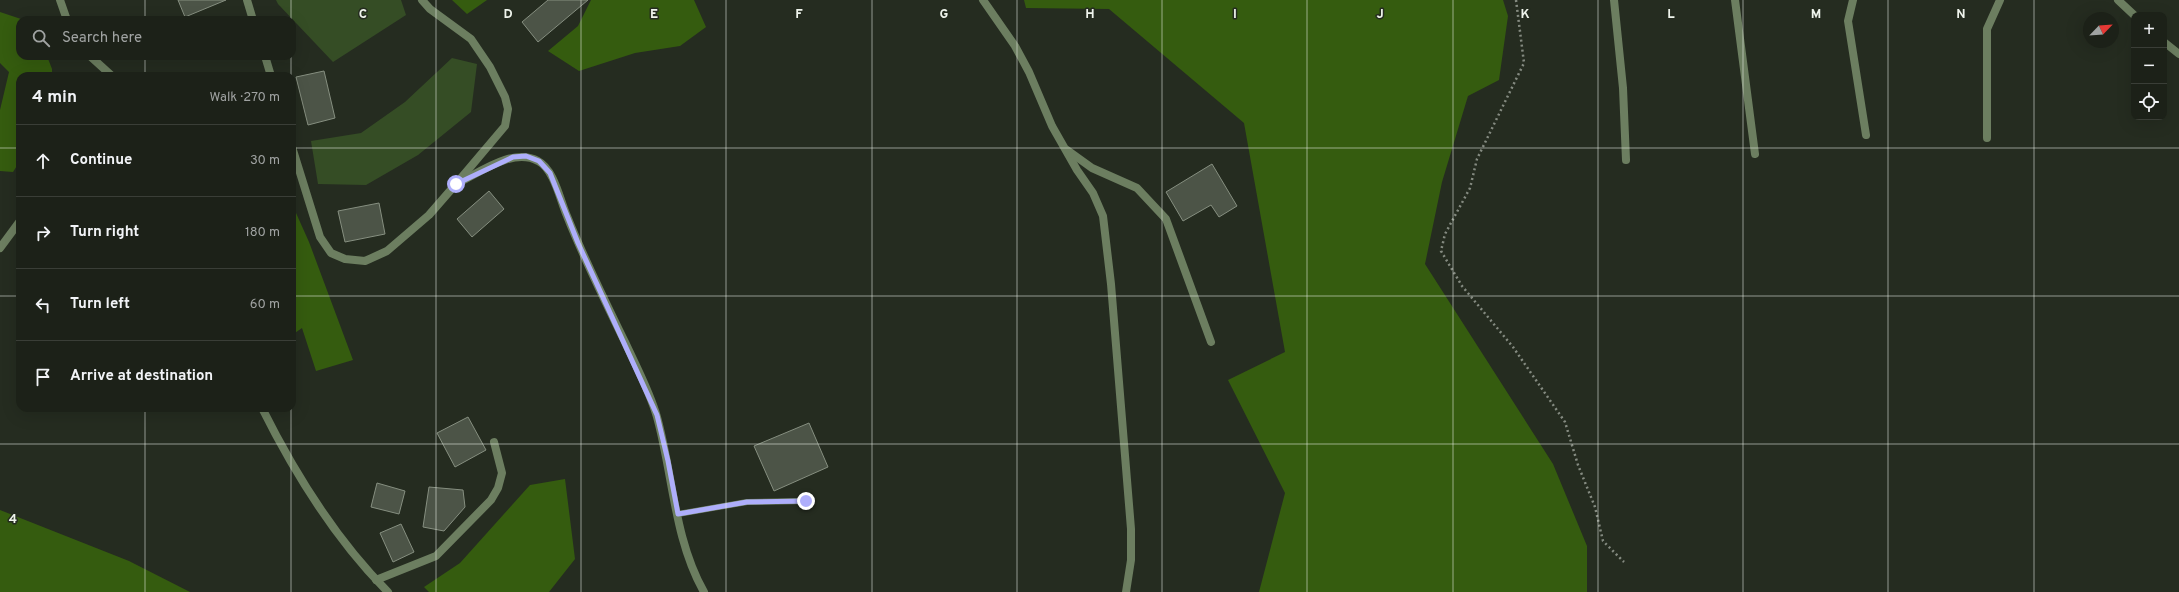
<!DOCTYPE html>
<meta charset="utf-8">
<style>
:root{--surface:#1c2118;--page:#292e25;--text:#f1f3f6;--muted:#a0a3a2;--line:#3a3e37}
body{margin:0;font-family:Overpass,sans-serif;background:var(--page);color:var(--text)}
.controls{position:absolute;right:12px;top:12px;display:grid;overflow:hidden;border-radius:8px;box-shadow:0 4px 16px #0002}
.controls button{width:36px;height:36px;display:grid;place-items:center;padding:0;border:0;border-bottom:1px solid var(--line);background:var(--surface);color:var(--text);font:20px sans-serif}
.compass{position:absolute;left:2083px;top:12px;width:36px;height:36px;border-radius:50%;background:var(--surface);box-shadow:0 4px 16px #0002;rotate:65deg}
.stop{position:absolute;width:12px;height:12px;margin:-9px;border:3px solid #aeaefb;border-radius:50%;background:#fff}
.stop.end{background:#aeaefb;border-color:#fff;box-shadow:0 1px 4px #0008}
.list{margin:0;padding:0;list-style:none}
h2{display:flex;justify-content:space-between;align-items:center;height:52px;margin:0;padding:0 16px;font-size:17px}
h2 small{font-size:13px;font-weight:400;color:var(--muted)}
.list li{display:grid;grid-template-columns:26px 1fr auto;gap:12px;align-items:center;box-sizing:border-box;height:72px;padding:0 16px;border-top:1px solid var(--line)}
.list b{display:block;font-size:15px;white-space:nowrap}
.list em{font-size:13px;font-style:normal;color:var(--muted)}
.icon{flex:none;width:22px;height:22px;fill:none;stroke:currentColor;stroke-width:2;stroke-linecap:round;stroke-linejoin:round}
.map{position:relative;flex:none;width:2179px;height:592px;overflow:hidden}
.search{position:absolute;background:var(--surface);box-shadow:0 4px 16px #0002;left:16px;top:16px;width:280px;height:44px;display:flex;align-items:center;gap:10px;box-sizing:border-box;padding:0 14px;border-radius:12px;color:var(--muted);font-size:15px}
.panel{position:absolute;background:var(--surface);box-shadow:0 4px 16px #0002;left:16px;top:72px;width:280px;height:340px;border-radius:12px}
.map>svg:first-child{display:block}
</style>
<div class="map">
<svg width="2179" height="592" viewBox="0 0 2179 592">
<rect width="100%" height="100%" fill="#252c20"/>
<g fill="#354d25">
<path d="M276,0H401L406,15L333,62L278,4Z"/>
<path d="M452,58L477,64L471,112L418,155L366,185L318,184L311,141L361,133L405,102Z"/>
</g>
<g fill="#355c0f">
<path d="M452,0H487L467,14Z"/>
<path d="M591,0H694L706,27L680,46L635,53L579,71L548,51L578,26Z"/>
<path d="M1024,0H1503L1508,16L1499,80L1468,96L1442,182L1425,264L1553,464L1587,546V592H1259L1285,493L1228,380L1285,352L1244,123L1109,9L1026,8Z"/>
<path d="M0,12L24,20H20V56H47L52,69V76H20V161L13,172L0,171V110L9,72L0,63Z"/>
<path d="M292,204L309,242L353,360L316,371L302,328L292,335Z"/>
<path d="M565,479L575,559L549,592H429L424,587L460,563L530,485Z"/>
<path d="M0,510L129,561L190,592H0Z"/>
</g>
<g fill="#4c5447" stroke="#868f80">
<path d="M178,0H226L185,17Z"/>
<path d="M548,0H588L538,42L522,22Z"/>
<path d="M324,71L335,118L308,125L296,77Z"/>
<path d="M1212,164L1237,206L1219,217L1211,205L1183,221L1166,192Z"/>
<path d="M489,191L504,209L472,237L457,219Z"/>
<path d="M379,203L385,234L345,242L338,211Z"/>
<path d="M468,417L486,450L455,467L437,433Z"/>
<path d="M809,423L828,467L774,491L754,446Z"/>
<path d="M377,483L405,491L399,514L371,507Z"/>
<path d="M429,487L463,490L465,507L444,531L423,527Z"/>
<path d="M401,524L414,552L393,562L380,533Z"/>
</g>
<g fill="none" stroke-linecap="round" stroke-linejoin="round">
<path stroke="#858b81" stroke-width="2.5" stroke-dasharray="2 3" stroke-linecap="butt" d="M1516,0L1524,63L1477,159L1470,188L1445,234L1441,251L1462,286L1513,347L1565,422L1578,465L1595,507L1603,541L1624,562"/>
<path stroke="#6c7e60" stroke-width="6" d="M678,514L747,502L806,501"/>
<g stroke="#6c7e60" stroke-width="8">
<path d="M60,0L67,20"/>
<path d="M247,0L253,20"/>
<path d="M983,0L1015,46L1029,72L1052,126L1077,170L1093,193L1103,216L1111,284L1131,529V560L1126,592"/>
<path d="M1614,0L1623,88L1626,160"/>
<path d="M1735,0L1755,154"/>
<path d="M1853,0L1848,21L1866,135"/>
<path d="M2118,0L2134,15"/>
<path d="M2164,42L2179,54"/>
<path d="M90,56L112,76"/>
<path d="M265,56L271,76"/>
<path d="M1987,138V29L2000,0"/>
<path d="M292,147L320,237L331,253L345,259L365,261L387,251L429,215L456,184L505,126L508,109L505,97L490,67L471,39L430,9L422,0"/>
<path d="M1067,150L1092,168L1137,188L1166,219L1211,342"/>
<path d="M456,184C479,173 513,147 538,161C554,169 560,200 567,216C584,259 605,301 625,342C636,366 650,392 657,417C673,475 674,539 704,592"/>
<path d="M0,248L20,221"/>
<path d="M262,408C295,474 335,539 388,592"/>
<path d="M376,580L436,556L491,500L498,488L502,473L494,442"/>
</g>
</g>
<g fill="none" stroke-linecap="round" stroke-linejoin="round">
<path stroke="#aeaefb" stroke-width="5" d="M456,184L513,157L526,156L539,161L550,173L578,243L657,415L668,461L678,514L747,502L806,501"/>
</g>
<path fill="none" stroke="#eff4ec" stroke-width="1" stroke-opacity="0.55" d="M145,0V20M291,0V20M436,0V592M581,0V592M726,0V592M872,0V592M1017,0V592M1162,0V592M1307,0V592M1453,0V592M1598,0V592M1743,0V592M1888,0V592M2034,0V592M145,56V76M291,56V76M0,148H20M292,148H2179M0,296H20M292,296H2179M145,408V592M291,408V592M0,444H2179"/>
<g font-size="13" text-anchor="middle" font-weight="bold" fill="#eff4ec" stroke="#252c20" stroke-width="3" stroke-linejoin="round" paint-order="stroke">
<text x="363" y="18">C</text>
<text x="508" y="18">D</text>
<text x="654" y="18">E</text>
<text x="799" y="18">F</text>
<text x="944" y="18">G</text>
<text x="1090" y="18">H</text>
<text x="1235" y="18">I</text>
<text x="1380" y="18">J</text>
<text x="1525" y="18">K</text>
<text x="1671" y="18">L</text>
<text x="1816" y="18">M</text>
<text x="1961" y="18">N</text>
<text x="13" y="523">4</text>
</g>
</svg>
<div class="controls">
<button>+</button>
<button>−</button>
<button><svg class="icon" aria-label="locate" viewBox="0 0 24 24"><circle cx="12" cy="12" r="6"/><path d="M12 2v4M12 18v4M2 12h4M18 12h4"/></svg></button>
</div>
<svg class="compass" viewBox="-18 -18 36 36"><path d="M0-13l5 13h-10z" fill="#e53935"/><path d="M0 13l5-13h-10z" fill="#a0a3a2"/></svg>
<div class="stop" style="left:456px;top:184px"></div>
<div class="stop end" style="left:806px;top:501px"></div>
<div class="search"><svg class="icon" aria-label="search" viewBox="0 0 24 24"><circle cx="10" cy="10" r="6"/><path d="M15 15l6 6"/></svg>Search here</div>
<section class="panel">
<h2>4 min<small>Walk · 270 m</small></h2>
<ul class="list">
<li><svg class="icon" aria-label="ahead" viewBox="0 0 24 24"><path d="M12 20V5M6 11l6-6 6 6"/></svg><div><b>Continue</b></div><em>30 m</em></li>
<li><svg class="icon" aria-label="right" viewBox="0 0 24 24"><path d="M7 20v-9h11M14 6l5 5-5 5"/></svg><div><b>Turn right</b></div><em>180 m</em></li>
<li><svg class="icon" aria-label="left" viewBox="0 0 24 24"><path d="M17 20v-9H6M10 6l-5 5 5 5"/></svg><div><b>Turn left</b></div><em>60 m</em></li>
<li><svg class="icon" aria-label="arrive" viewBox="0 0 24 24"><path d="M6 21V4h12l-3 4 3 4H6"/></svg><div><b>Arrive at destination</b></div></li>
</ul>
</section>
</div>
